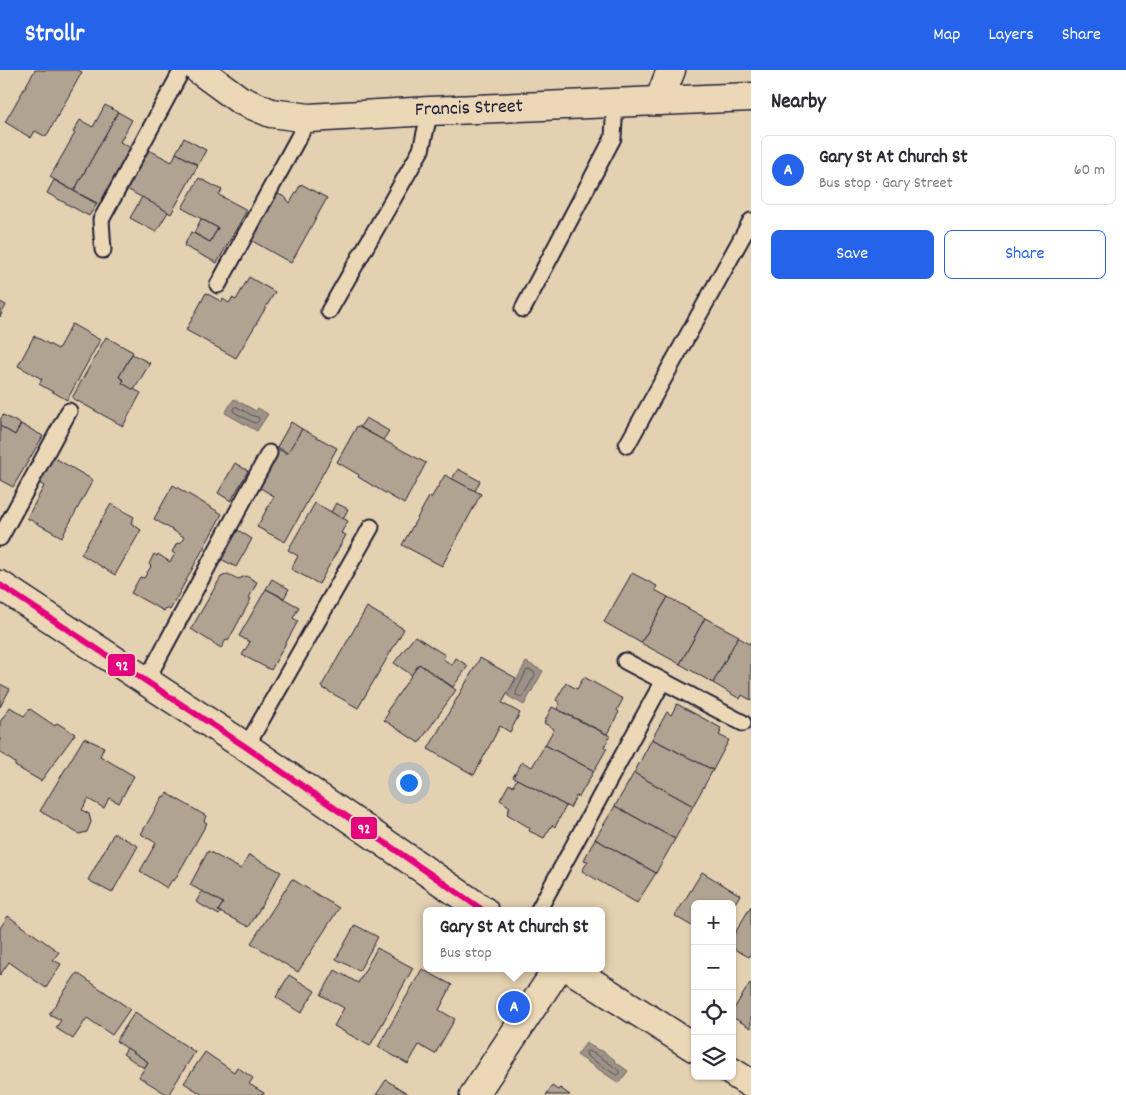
<!DOCTYPE html>
<meta charset="utf-8">
<style>
:root{--surface:#fff;--page:#f7f7f7;--text:#2b2b33;--muted:#7c7c81;--line:#e1e1e2;--accent:#2563eb}
body{margin:0;font-family:Dekko,sans-serif;background:var(--page);color:var(--text)}
.controls{position:absolute;right:15px;bottom:15px;display:grid;overflow:hidden;border-radius:8px;box-shadow:0 1px 4px #0004}
.controls button{width:45px;height:45px;display:grid;place-items:center;padding:0;border:0;border-bottom:1px solid var(--line);background:var(--surface);color:var(--text);font:25px sans-serif}
.you{position:absolute;left:408px;top:712px;width:18px;height:18px;margin:-12px;border:4px solid #fff;border-radius:50%;background:#1a73e8;box-shadow:0 0 0 8px #1a73e833}
.badge{display:grid;place-items:center;width:32px;height:32px;border-radius:50%;background:var(--accent);color:#fff;font-size:16px;font-weight:700}
.pin{position:absolute;translate:-50% -50%;border:2px solid #fff;box-shadow:0 1px 5px #0006}
.popup{position:absolute;left:423px;top:837px;width:182px;height:65px;box-sizing:border-box;display:grid;place-content:center;border-radius:8px;background:var(--surface);filter:drop-shadow(0 1px 4px #0005);font-size:16px;white-space:nowrap;color:var(--muted)}
.popup b{font-size:19px;color:var(--text)}
.popup::after{content:'';position:absolute;left:50%;top:100%;margin-left:-10px;border:10px solid transparent;border-top-color:var(--surface)}
.list{margin:0;padding:0;list-style:none}
h2{display:flex;justify-content:space-between;align-items:center;height:65px;margin:0;padding:0 20px;font-size:21px}
h2 small{font-size:16px;font-weight:400;color:var(--muted)}
.list li{display:grid;grid-template-columns:32px 1fr auto;gap:15px;align-items:center;box-sizing:border-box;height:70px;margin:0 10px 10px;padding:0 10px;border:1px solid var(--line);border-radius:8px}
.list b{display:block;font-size:19px;white-space:nowrap}
.list p{margin:0;font-size:16px;white-space:nowrap;color:var(--muted)}
.list em{font-size:16px;font-style:normal;color:var(--muted)}
.actions{display:flex;gap:10px;padding:15px 20px}
.actions a{flex:1;padding:11px 0;border:1px solid var(--accent);border-radius:8px;text-align:center;font-size:18px;color:var(--accent)}
.actions .main{background:var(--accent);color:#fff}
.icon{flex:none;width:28px;height:28px;fill:none;stroke:currentColor;stroke-width:2;stroke-linecap:round;stroke-linejoin:round}
.map{position:relative;flex:none;width:751px;height:1025px;overflow:hidden}
header{display:flex;align-items:center;gap:30px;box-sizing:border-box;height:70px;padding:0 25px;background:var(--accent);color:#fff}
header strong{font-size:24px}
nav{display:flex;gap:28px;margin-inline-start:auto;font-size:18px}
main{display:flex}
aside{flex:1;background:var(--surface)}
.map>svg:first-child{display:block}
</style>
<header>
<strong>Strollr</strong>
<nav><a>Map</a><a>Layers</a><a>Share</a></nav>
</header>
<main>
<div class="map">
<svg width="751" height="1025" viewBox="0 0 751 1025">
<rect width="100%" height="100%" fill="#e4d1b1"/>
<filter id="ink" filterUnits="userSpaceOnUse"><feTurbulence type="fractalNoise" baseFrequency=".02" numOctaves="2"/><feDisplacementMap in="SourceGraphic" scale="10" xChannelSelector="R" yChannelSelector="G"/><feConvolveMatrix kernelMatrix="1 2 1 2 8 2 1 2 1" color-interpolation-filters="sRGB"/></filter>
<g filter="url(#ink)">
<g fill="#9e9287" stroke="#6c6569">
<path d="M234,329L256,341L258,338L268,344L257,361L225,343Z"/>
<path d="M526,592L543,601L524,635L508,626Z"/>
<path d="M586,973L600,981L601,980L615,990L614,991L628,1001L619,1013L577,985Z"/>
</g>
<g fill="none" stroke-linecap="round" stroke-linejoin="round">
<g stroke="#544f59" stroke-width="1">
<path d="M235,337H237L253,346L258,347L259,350L256,353H254L234,342L233,340Z"/>
<path d="M527,600H530L534,602L535,605L523,626L521,627L516,625V623Z"/>
<path d="M587,981C600,985 609,993 619,1001V1004L616,1005L587,986L586,983Z"/>
</g>
</g>
<g fill="#b1a391" stroke="#22223b">
<path d="M35,0H78L82,2L46,67L35,61L31,68L5,52Z"/>
<path d="M105,35L118,42L74,121L50,107L75,63L73,62L80,50L93,57Z"/>
<path d="M118,42L132,50L120,72L131,78L124,90L126,91L101,135L74,121Z"/>
<path d="M184,68L206,80L198,95L176,83Z"/>
<path d="M149,80L172,92L176,83L198,95L171,144L127,119Z"/>
<path d="M199,108L222,120L219,125L247,140L217,193L184,176L191,162L210,172L218,158L182,138Z"/>
<path d="M54,110L97,134L89,146L47,123Z"/>
<path d="M301,114L327,128L291,193L249,169L270,126L278,124L285,127L290,133Z"/>
<path d="M142,127L168,142L156,162L130,148Z"/>
<path d="M201,149L218,158L210,172L194,163Z"/>
<path d="M249,207L275,222L236,288L186,260L206,223L222,232L223,229L229,233L232,228L236,230Z"/>
<path d="M0,232L6,235L0,247Z"/>
<path d="M72,254L100,270L67,330L39,314L42,309L18,296L34,266L58,279Z"/>
<path d="M106,267L133,282L119,307L124,310L122,313L141,323L123,356L72,328Z"/>
<path d="M132,284L150,293L134,320L122,313L124,310L119,307Z"/>
<path d="M3,345L21,354L15,365L0,356V350Z"/>
<path d="M366,348L389,361L383,370L360,357Z"/>
<path d="M291,352L302,359L288,383L277,377Z"/>
<path d="M21,354L43,366L13,417L0,410V356L15,365Z"/>
<path d="M357,356L426,393L404,434L358,407L359,405L337,392Z"/>
<path d="M302,359L337,378L285,472L257,457L274,426L255,415L276,378L287,384Z"/>
<path d="M53,387L93,410L62,467L27,448L44,416L39,413Z"/>
<path d="M235,393L248,401L231,431L218,423Z"/>
<path d="M458,399L480,411L475,421L452,409Z"/>
<path d="M445,405L481,424L442,496L402,475L429,427L431,428Z"/>
<path d="M173,415L222,444L170,540L166,538L164,541L131,523L140,507L144,508L151,496L149,494L154,484L157,486L158,484L170,492L175,484L172,482L177,473L180,474L184,467L154,449Z"/>
<path d="M315,433L348,451L341,463L346,465L319,514L291,499L298,486L288,480Z"/>
<path d="M336,433L348,439L343,449L331,442Z"/>
<path d="M111,434L134,447L131,453L141,460L115,505L81,484Z"/>
<path d="M238,460L252,469L236,497L221,489Z"/>
<path d="M632,503L657,516L655,520L668,527L641,573L604,552Z"/>
<path d="M228,504L238,509L246,506L257,512L249,528L251,529L228,571L226,570L221,578L191,559L221,507Z"/>
<path d="M272,509L289,519L284,528L266,519Z"/>
<path d="M266,519L299,537L293,548L298,551L271,600L242,585L250,572L239,566Z"/>
<path d="M668,527L705,548L680,594L641,573Z"/>
<path d="M367,537L404,559L358,638L321,617Z"/>
<path d="M705,548L739,566L713,613L680,594Z"/>
<path d="M415,566L445,585L443,589L452,595L456,588L468,596L453,617L419,594L412,605L394,593Z"/>
<path d="M738,567L749,574L751,571V630L742,625L740,629L713,613Z"/>
<path d="M480,588L516,608L502,633L520,643L510,662L500,656L474,705L428,679Z"/>
<path d="M419,594L456,620L419,673L384,650L389,642L387,641Z"/>
<path d="M584,607L623,629L617,640L619,642L607,664L557,639L560,633L556,630L566,613L577,619Z"/>
<path d="M0,614L10,619L0,637Z"/>
<path d="M677,634L721,658L719,661L721,662L719,665L729,670L713,700L652,669L667,642L671,645Z"/>
<path d="M10,637L24,646L30,639L55,656L57,653L75,664L41,711L15,696V693L0,682V652Z"/>
<path d="M552,637L610,666L604,677L607,678L594,701L545,675L554,659L544,653Z"/>
<path d="M84,668L104,677L100,686L134,706L119,733L109,728L104,738L88,729L82,740L89,744L91,752L87,762L79,764L40,741Z"/>
<path d="M652,669L713,700L693,736L634,703Z"/>
<path d="M545,675L594,701L579,727L576,726L570,738L513,707L522,692L532,697Z"/>
<path d="M634,703L693,736L675,769L615,736Z"/>
<path d="M517,709L566,736L555,757L552,755L544,768L529,761L530,758L507,744L510,737L500,730L509,714L513,716Z"/>
<path d="M167,723L206,746L204,751L207,753L174,811L172,810L167,818L140,801L156,773L141,764L163,726L164,727Z"/>
<path d="M615,736L675,769L656,803L595,769Z"/>
<path d="M114,763L138,776L112,823L88,810Z"/>
<path d="M595,769L656,803L637,833L582,801L588,791L584,790Z"/>
<path d="M208,781L241,799L249,785L281,802L249,857L218,841L223,833L190,815Z"/>
<path d="M702,802L740,825L732,838V834H695V858L675,846Z"/>
<path d="M292,809L339,838L298,902L251,873Z"/>
<path d="M202,821L223,833L218,841L221,842L219,845L196,832Z"/>
<path d="M751,836V883L749,887L732,878V868Z"/>
<path d="M8,846L59,882L53,890L61,894L46,918L9,892L0,905V858Z"/>
<path d="M355,855L378,867L359,901L336,889Z"/>
<path d="M377,878L413,898L370,976L334,956L344,938L321,925L335,900L358,913Z"/>
<path d="M422,899L452,915L439,940L455,949L435,984L419,975L408,994L378,977Z"/>
<path d="M77,903L130,939L112,965L87,948L73,969L56,958L61,950L49,944Z"/>
<path d="M289,905L315,921L301,943L276,927Z"/>
<path d="M750,913L751,914V958L732,947V942Z"/>
<path d="M135,942L195,982L168,1025L139,1007L148,992L116,971Z"/>
<path d="M127,978L148,992L144,998L123,984Z"/>
<path d="M205,982L234,1002L237,997L253,1008L249,1014L264,1023L263,1025H203L184,1013Z"/>
<path d="M386,1010L410,1025H376Z"/>
<path d="M552,1016L558,1020L560,1018L570,1025H546Z"/>
</g>
<g fill="none" stroke-linecap="round" stroke-linejoin="round">
<defs>
<g id="service">
<path d="M103,180L101,150L182,0"/>
<path d="M218,215L309,48"/>
<path d="M523,239L613,68L615,33"/>
<path d="M329,241L421,80L430,41"/>
<path d="M627,375L751,151"/>
<path d="M0,468L69,341"/>
<path d="M146,611L269,383"/>
<path d="M663,611L743,653"/>
<path d="M246,677L371,457"/>
<path d="M538,841L663,611L625,591"/>
</g>
<g id="minor">
<path d="M199,0L240,30L271,43L309,48L430,41L751,27"/>
<path d="M659,31L671,0"/>
<path d="M0,515L246,677L484,841"/>
<path d="M569,898L695,978"/>
<path d="M732,1002L751,1014"/>
<path d="M474,1025L558,898"/>
</g>
</defs>
<use href="#service" stroke="#22223b" stroke-width="19"/>
<use href="#minor" stroke="#22223b" stroke-width="31"/>
<use href="#service" stroke="#ecd8b6" stroke-width="15"/>
<use href="#minor" stroke="#ecd8b6" stroke-width="28"/>
<defs>
<path id="bus-1" d="M0,515L246,677L484,841"/>
</defs>
<use href="#bus-1" stroke="#ecd8b6" stroke-width="10"/>
<use href="#bus-1" stroke="#e5007d" stroke-width="6"/>
</g>
</g>
<g text-anchor="middle" dominant-baseline="central" stroke-width="5" stroke-linejoin="round" paint-order="stroke">
<g font-size="20" fill="#22223b" stroke="#ecd8b6">
<text transform="translate(469 39) rotate(-2)">Francis Street</text>
</g>
</g>
<g stroke="#ecd8b6" stroke-width="2">
<rect x="107" y="583" width="29" height="24" rx="5" fill="#e5007d"/>
<rect x="350" y="746" width="28" height="24" rx="5" fill="#e5007d"/>
</g>
<g font-size="14" text-anchor="middle" font-weight="bold" fill="#fff">
<text x="122" y="600">92</text>
<text x="364" y="763">92</text>
</g>
</svg>
<div class="controls">
<button>+</button>
<button>−</button>
<button><svg class="icon" aria-label="locate" viewBox="0 0 24 24"><circle cx="12" cy="12" r="6"/><path d="M12 2v4M12 18v4M2 12h4M18 12h4"/></svg></button>
<button><svg class="icon" aria-label="layers" viewBox="0 0 24 24"><path d="M12 4l9 5-9 5-9-5zM3 14l9 5 9-5"/></svg></button>
</div>
<div class="you"></div>
<div class="pin badge" style="left:514px;top:937px">A</div>
<div class="popup"><b>Gary St At Church St</b>Bus stop</div>
</div>
<aside>
<h2>Nearby<small></small></h2>
<ul class="list">
<li><span class="badge">A</span><div><b>Gary St At Church St</b><p>Bus stop · Gary Street</p></div><em>60 m</em></li>
</ul>
<div class="actions"><a class="main">Save</a><a>Share</a></div>
</aside>
</main>
